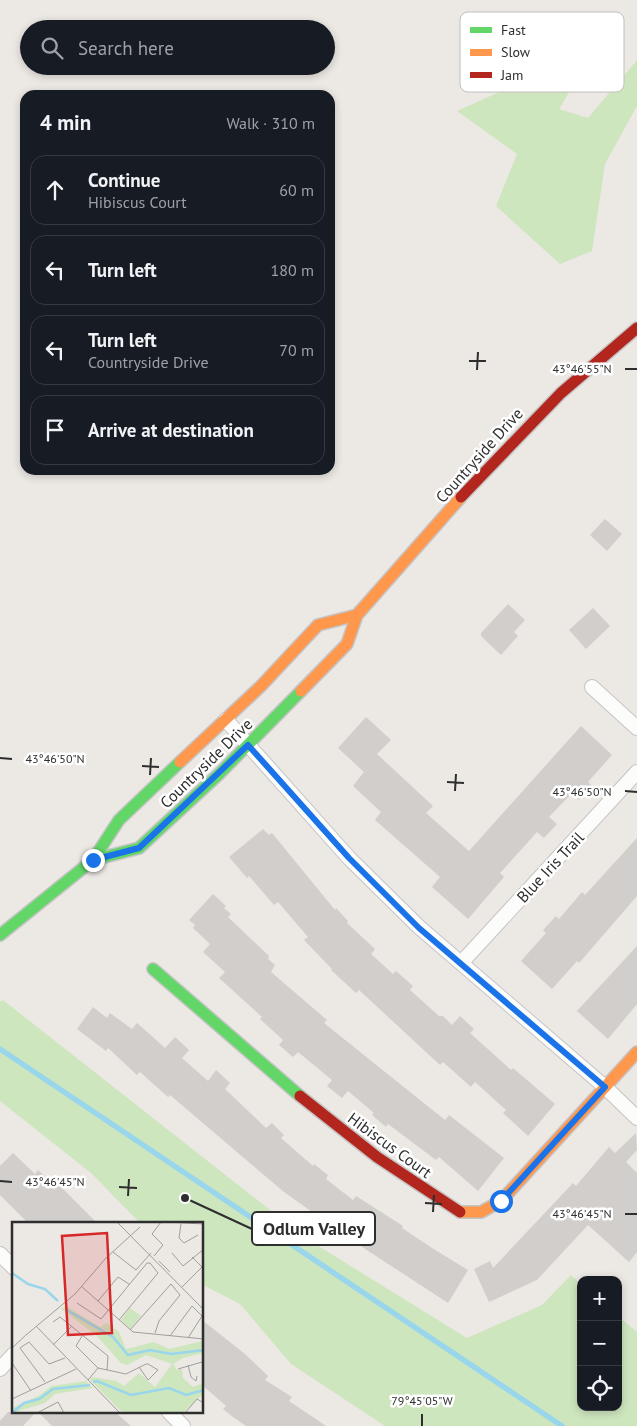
<!DOCTYPE html>
<meta charset="utf-8">
<style>
:root{--surface:#171b24;--page:#242831;--text:#f1f3f6;--muted:#9ea1a6;--line:#363941}
body{margin:0;font-family:"PT Sans",sans-serif;background:var(--page);color:var(--text)}
.controls{position:absolute;right:15px;bottom:15px;display:grid;overflow:hidden;border-radius:10px;box-shadow:0 2px 8px #0003}
.controls button{width:45px;height:45px;display:grid;place-items:center;padding:0;border:0;border-bottom:1px solid var(--line);background:var(--surface);color:var(--text);font:25px sans-serif}
.stop{position:absolute;width:15px;height:15px;margin:-11px;border:4px solid #1a73e8;border-radius:50%;background:#fff}
.stop.end{background:#1a73e8;border-color:#fff;box-shadow:0 1px 5px #0008}
.list{margin:0;padding:0;list-style:none}
h2{display:flex;justify-content:space-between;align-items:center;height:65px;margin:0;padding:0 20px;font-size:21px}
h2 small{font-size:16px;font-weight:400;color:var(--muted)}
.list li{display:grid;grid-template-columns:32px 1fr auto;gap:15px;align-items:center;box-sizing:border-box;height:70px;margin:0 10px 10px;padding:0 10px;border:1px solid var(--line);border-radius:15px}
.list b{display:block;font-size:19px;white-space:nowrap}
.list p{margin:0;font-size:16px;white-space:nowrap;color:var(--muted)}
.list em{font-size:16px;font-style:normal;color:var(--muted)}
.icon{flex:none;width:28px;height:28px;fill:none;stroke:currentColor;stroke-width:2;stroke-linecap:round;stroke-linejoin:round}
.map{position:relative;flex:none;width:637px;height:1426px;overflow:hidden}
.search{position:absolute;background:var(--surface);box-shadow:0 2px 8px #0003;left:20px;top:20px;width:315px;height:55px;display:flex;align-items:center;gap:12px;box-sizing:border-box;padding:0 18px;border-radius:28px;color:var(--muted);font-size:19px}
.panel{position:absolute;background:var(--surface);box-shadow:0 2px 8px #0003;left:20px;top:90px;width:315px;height:385px;border-radius:15px}
.map>svg:first-child{display:block}
</style>
<div class="map">
<svg width="637" height="1426" viewBox="0 0 637 1426">
<rect width="100%" height="100%" fill="#ece8e4"/>
<g fill="#cee6be">
<path d="M637,60V106L605,164L592,251L560,264L496,206L517,154L457,111L526,80L579,76L559,109L588,118Z"/>
<path d="M3,1000L307,1239L467,1338L542,1305L571,1275L581,1284V1407H618V1316L637,1332V1426H385L291,1364L240,1304L203,1285L202,1224L140,1223L91,1173L0,1101V1002Z"/>
</g>
<g fill="none" stroke-linecap="round" stroke-linejoin="round">
<path stroke="#99d6ec" stroke-width="5.5" d="M0,1049L562,1426"/>
</g>
<g fill="#d1cecb">
<path d="M605,519L622,534L607,551L590,535Z"/>
<path d="M508,604L525,620L514,632L518,636L501,655L481,636V633Z"/>
<path d="M593,608L610,626L586,649L569,630Z"/>
<path d="M366,717L391,740L377,754L433,806L426,813L469,851L581,726L612,755L588,782L592,786L579,800L572,793L549,817L557,824L544,838L537,832L500,873L504,877L468,919L432,887L440,877L375,820L381,812L353,786L364,772L338,748Z"/>
<path d="M263,829L269,835L272,833L335,910L336,908L348,921L347,923L375,949L371,954L393,974L396,971L413,986L410,990L439,1016H443L452,1025L460,1016L474,1029L470,1033L511,1070L513,1068L555,1104L528,1136L503,1113L506,1110L475,1082L471,1087L443,1062L440,1065L359,990L356,993L331,970L332,969L304,940L308,937L278,902L274,905L249,876L247,878L229,857Z"/>
<path d="M637,838V896L579,963L577,961L552,989L521,961L546,933L543,930L556,916L559,919L582,892L585,895Z"/>
<path d="M213,894L226,906L224,908L231,914L228,917L269,956L268,959L275,965L271,972L327,1020L324,1023L445,1120L449,1115L504,1158L478,1191L439,1157L436,1160L388,1124L386,1127L372,1115L374,1113L348,1091L342,1098L327,1086L332,1080L298,1052L293,1057L279,1045L283,1040L260,1019L262,1017L219,978L225,972L203,952L210,944L193,928L195,925L189,920Z"/>
<path d="M637,946V1004L608,1039L577,1011Z"/>
<path d="M93,1007L107,1018L110,1013L132,1029L137,1023L165,1048L175,1037L189,1050L182,1058L208,1081L216,1070L230,1083L225,1089L266,1128L272,1123L284,1135L281,1138L313,1166L314,1164L328,1175L326,1179L353,1200L356,1196L403,1226L402,1228L432,1248L468,1270L448,1303L353,1241L284,1192L170,1095L168,1097L140,1072L137,1075L108,1048L106,1051L77,1029Z"/>
<path d="M636,1133L637,1150L626,1162L637,1173V1252L629,1262L588,1225L537,1280L489,1302L474,1269L490,1261L493,1268L573,1183L576,1186L609,1147L615,1153Z"/>
<path d="M13,1153L35,1174L38,1170L47,1178H52L98,1224H29L0,1195V1166Z"/>
<path d="M202,1320L245,1354L268,1376L265,1380L292,1397L289,1401L326,1426H246L233,1417L223,1409L226,1406L202,1385Z"/>
<path d="M8,1412H36L23,1426H0V1421Z"/>
<path d="M38,1412H115L131,1426H52Z"/>
</g>
<g fill="none" stroke-linecap="round" stroke-linejoin="round">
<defs>
<g id="street">
<path d="M592,687L637,728"/>
<path d="M226,720L349,858L419,927L605,1087L637,1118"/>
<path d="M462,962L637,772"/>
<path d="M0,1254L14,1268"/>
<path d="M0,1369L14,1354"/>
<path d="M169,1412L183,1426"/>
</g>
<g id="fast">
<path d="M93,860L139,848L219,774L301,691"/>
<path d="M0,935L93,860L119,820L180,762"/>
<path d="M153,969L300,1096"/>
</g>
<g id="slow">
<path d="M301,691L347,644L357,615L461,497"/>
<path d="M180,762L261,686L318,625L357,615"/>
<path d="M460,1212H481L501,1201L637,1052"/>
</g>
<g id="jam">
<path d="M461,497L561,393L637,328"/>
<path d="M300,1096L377,1157L460,1212"/>
</g>
</defs>
<use href="#street" stroke="#c5c4c5" stroke-width="16"/>
<use href="#fast" stroke="#c5c4c5" stroke-width="14"/>
<use href="#slow" stroke="#c5c4c5" stroke-width="14"/>
<use href="#jam" stroke="#c5c4c5" stroke-width="14"/>
<use href="#street" stroke="#fcfcfb" stroke-width="14"/>
<use href="#fast" stroke="#63d668" stroke-width="11"/>
<use href="#slow" stroke="#ff974d" stroke-width="11"/>
<use href="#jam" stroke="#b3261e" stroke-width="11"/>
</g>
<g fill="none" stroke-linecap="round" stroke-linejoin="round">
<path stroke="#1a73e8" stroke-width="6" d="M93,860L139,848L248,745L349,858L419,928L605,1087L501,1201"/>
</g>
<path fill="none" stroke="#2e2e2e" stroke-width="2" d="M469,361H486M625,369H637M477,370L478,352M0,758L12,759M142,766L159,767M150,775L151,758M447,782L464,783M455,791L456,774M625,791L637,792M0,1181L12,1182M119,1187L137,1188M128,1196L129,1179M425,1203L442,1204M433,1212L434,1195M625,1214H637M422,1426V1414"/>
<g text-anchor="middle" dominant-baseline="central" stroke-width="5" stroke-linejoin="round" paint-order="stroke">
<g font-size="16" fill="#2e2e2e" stroke="#fff">
<text transform="translate(479 455) rotate(-48)">Countryside Drive</text>
<text transform="translate(206 763) rotate(-44)">Countryside Drive</text>
<text transform="translate(550 867) rotate(-47)">Blue Iris Trail</text>
<text transform="translate(390 1145) rotate(36)">Hibiscus Court</text>
</g>
</g>
<g transform="translate(12 1222)">
<rect width="191" height="191" fill="#ece8e4"/>
<path d="M54,84L88,105L95,101L107,110L114,127L142,120L157,127L191,119V131L171,136L161,142L165,148L170,147L171,156L181,165L191,161V172L171,191H111L78,158L80,155L104,159L112,164L127,151L143,165L160,142L134,133L115,143L109,141L84,113L49,87ZM118,86L129,94L118,107L109,98ZM74,159L81,166L43,172L33,181L0,191L2,185L28,173L39,164Z" fill="#cee6be"/>
<path fill="none" stroke="#99d6ec" stroke-width="2.5" d="M0,51L16,62L33,67L46,79M53,87L101,115L116,133L138,128L159,132L192,128M81,160L85,159L119,173L157,166L174,173L192,168M0,191L12,181L27,177L41,167L78,163"/>
<path fill="none" stroke="#a09e9b" stroke-width="1" d="M105,0L192,88M154,0L192,2M169,2L167,16L172,21L186,13M101,30L124,48L139,31M160,31L171,44L192,27M142,34L151,23L140,12L149,0M180,35L192,47M147,39L158,50M172,63L192,43M69,64L121,110L192,117M170,65L190,45M86,79L106,55L117,62M65,81L89,97L135,41H138L146,51L107,98M41,100L48,95L96,134L95,148M24,104L108,191M118,108L159,62L168,73L147,99L143,111M14,113L63,72L94,36L128,5M70,114L64,124L86,146L114,152L134,142H136L146,148L136,158L127,145M158,114L180,84L190,94L176,116M41,123L59,105M0,126L15,112M0,141L19,169M176,143L179,155L184,159L185,154M166,147L190,140M76,158L86,146M33,160L8,126L17,120L37,142L53,136M0,177L64,147M25,191L46,180L52,191M173,191L185,177L192,181"/>
<path fill="#d62828" fill-opacity="0.15" stroke="#d62828" stroke-width="2.5" d="M95,11L100,111L56,113L50,14Z"/>
<rect width="191" height="191" fill="none" stroke="#2e2e2e" stroke-width="2.5"/>
</g>
<rect x="460" y="12" width="164" height="80" rx="8" fill="#fff" stroke="#c0c0c0" stroke-width="1"/>
<rect x="470" y="27" width="22" height="6" fill="#63d668"/>
<rect x="470" y="49" width="22" height="7" fill="#ff974d"/>
<rect x="470" y="72" width="22" height="6" fill="#b3261e"/>
<g font-size="14" fill="#2e2e2e">
<text x="501" y="35">Fast</text>
<text x="501" y="57">Slow</text>
<text x="501" y="80">Jam</text>
</g>
<g font-size="12" text-anchor="middle" fill="#2e2e2e" stroke="#fff" stroke-width="5" stroke-linejoin="round" paint-order="stroke">
<text x="582" y="373">43°46'55"N</text>
<text x="55" y="763">43°46'50"N</text>
<text x="582" y="796">43°46'50"N</text>
<text x="55" y="1186">43°46'45"N</text>
<text x="582" y="1218">43°46'45"N</text>
<text x="422" y="1405">79°45'05"W</text>
</g>
<path fill="none" stroke="#2e2e2e" stroke-width="2" d="M185 1198L252 1229"/>
<circle fill="#2e2e2e" stroke="#fff" stroke-width="2" cx="185" cy="1198" r="5"/>
<rect fill="#fff" stroke="#2e2e2e" stroke-width="2" x="252" y="1212" width="123" height="33" rx="5"/>
<g font-size="18" text-anchor="middle" font-weight="bold" fill="#2e2e2e">
<text x="314" y="1235">Odlum Valley</text>
</g>
</svg>
<div class="controls">
<button>+</button>
<button>−</button>
<button><svg class="icon" aria-label="locate" viewBox="0 0 24 24"><circle cx="12" cy="12" r="6"/><path d="M12 2v4M12 18v4M2 12h4M18 12h4"/></svg></button>
</div>
<div class="stop" style="left:501px;top:1201px"></div>
<div class="stop end" style="left:93px;top:860px"></div>
<div class="search"><svg class="icon" aria-label="search" viewBox="0 0 24 24"><circle cx="10" cy="10" r="6"/><path d="M15 15l6 6"/></svg>Search here</div>
<section class="panel">
<h2>4 min<small>Walk · 310 m</small></h2>
<ul class="list">
<li><svg class="icon" aria-label="ahead" viewBox="0 0 24 24"><path d="M12 20V5M6 11l6-6 6 6"/></svg><div><b>Continue</b><p>Hibiscus Court</p></div><em>60 m</em></li>
<li><svg class="icon" aria-label="left" viewBox="0 0 24 24"><path d="M17 20v-9H6M10 6l-5 5 5 5"/></svg><div><b>Turn left</b></div><em>180 m</em></li>
<li><svg class="icon" aria-label="left" viewBox="0 0 24 24"><path d="M17 20v-9H6M10 6l-5 5 5 5"/></svg><div><b>Turn left</b><p>Countryside Drive</p></div><em>70 m</em></li>
<li><svg class="icon" aria-label="arrive" viewBox="0 0 24 24"><path d="M6 21V4h12l-3 4 3 4H6"/></svg><div><b>Arrive at destination</b></div></li>
</ul>
</section>
</div>
